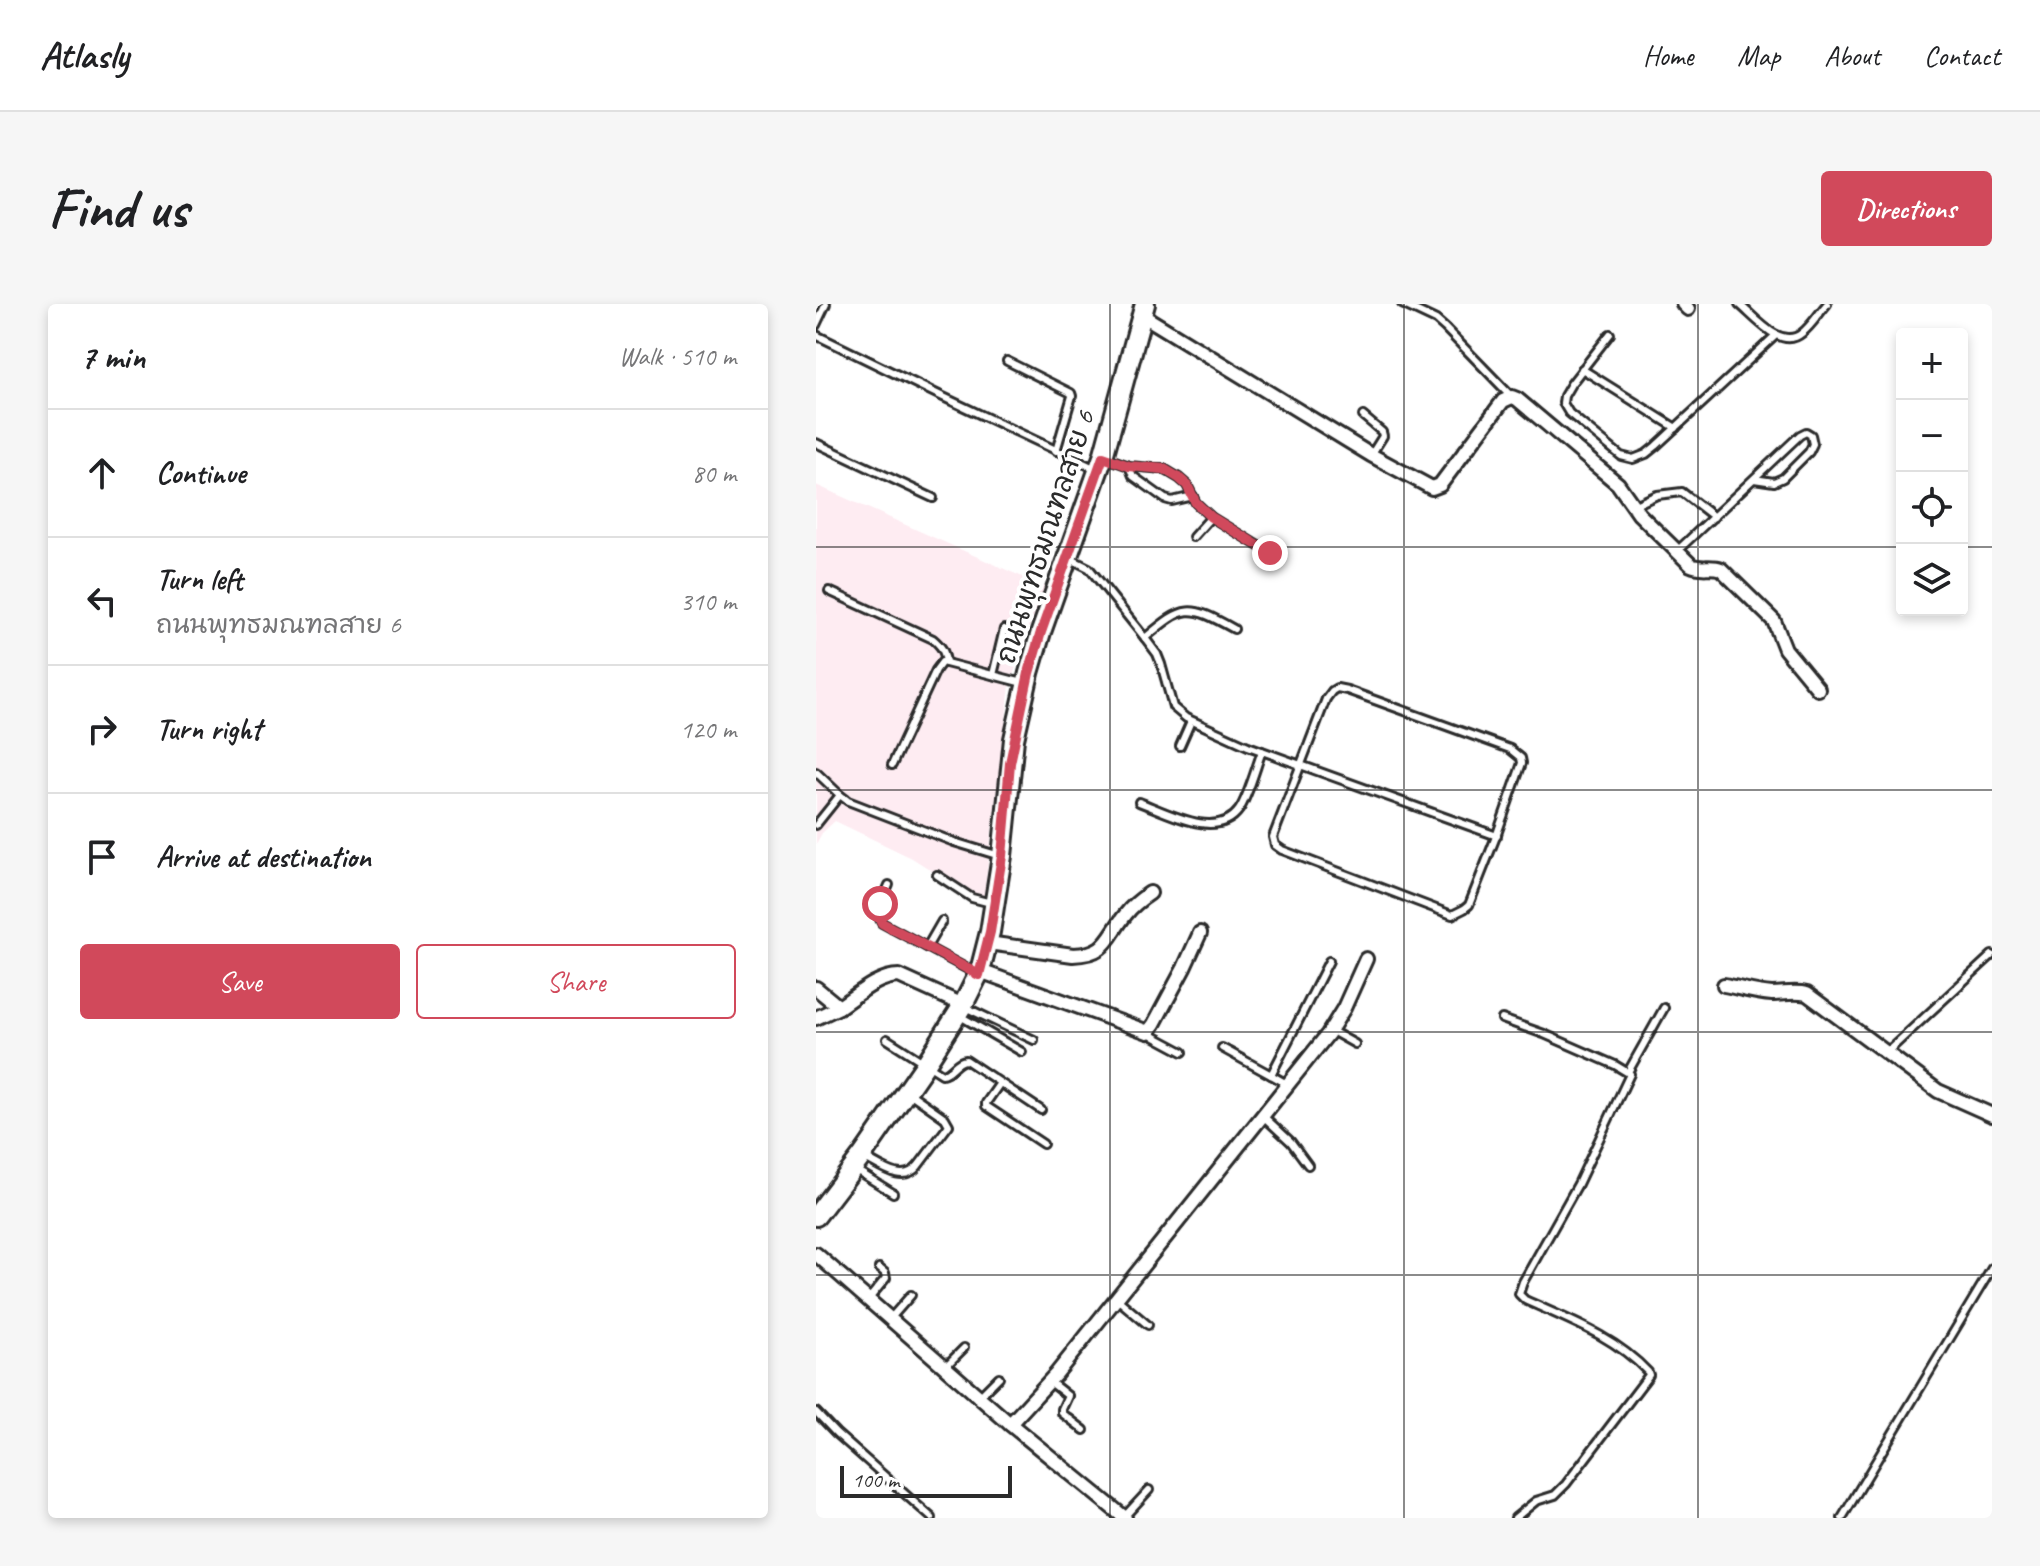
<!DOCTYPE html>
<meta charset="utf-8">
<style>
:root{--surface:#fff;--page:#f6f6f6;--text:#202124;--muted:#757577;--line:#e0e0e0;--accent:#d1495b}
body{margin:0;font-family:Caveat,"Playpen Sans Thai",sans-serif;background:var(--page);color:var(--text)}
.controls{position:absolute;right:24px;top:24px;display:grid;overflow:hidden;border-radius:8px;box-shadow:0 4px 12px #0003}
.controls button{width:72px;height:72px;display:grid;place-items:center;padding:0;border:0;border-bottom:2px solid var(--line);background:var(--surface);color:var(--text);font:40px sans-serif}
.scale{position:absolute;left:24px;bottom:20px;width:172px;box-sizing:border-box;padding-left:8px;border:4px solid #2b2b2b;border-top:0;font-size:22px;line-height:28px;white-space:nowrap;color:#2b2b2b;-webkit-text-stroke:6px #fff;paint-order:stroke}
.stop{position:absolute;width:24px;height:24px;margin:-18px;border:6px solid #d1495b;border-radius:50%;background:#fff}
.stop.end{background:#d1495b;border-color:#fff;box-shadow:0 2px 8px #0008}
.list{margin:0;padding:0;list-style:none}
h2{display:flex;justify-content:space-between;align-items:center;height:104px;margin:0;padding:0 32px;font-size:34px}
h2 small{font-size:26px;font-weight:400;color:var(--muted)}
.list li{display:grid;grid-template-columns:52px 1fr auto;gap:24px;align-items:center;box-sizing:border-box;height:128px;padding:0 32px;border-top:2px solid var(--line)}
.list b{display:block;font-size:30px;white-space:nowrap}
.list p{margin:0;font-size:26px;white-space:nowrap;color:var(--muted)}
.list em{font-size:26px;font-style:normal;color:var(--muted)}
.actions{display:flex;gap:16px;padding:24px 32px}
.actions a{flex:1;padding:18px 0;border:2px solid var(--accent);border-radius:8px;text-align:center;font-size:28px;color:var(--accent)}
.actions .main{background:var(--accent);color:#fff}
.icon{flex:none;width:44px;height:44px;fill:none;stroke:currentColor;stroke-width:2;stroke-linecap:round;stroke-linejoin:round}
.map{position:relative;flex:none;width:1176px;height:1214px;overflow:hidden;border-radius:8px}
header{display:flex;align-items:center;gap:48px;box-sizing:border-box;height:112px;padding:0 40px;background:var(--surface);border-bottom:2px solid var(--line)}
header strong{font-size:38px}
nav{display:flex;gap:44px;margin-inline-start:auto;font-size:28px}
.intro{display:flex;align-items:center;justify-content:space-between;box-sizing:border-box;height:192px;padding:0 48px}
h1{margin:0;font-size:56px}
.button{padding:20px 36px;border-radius:8px;background:var(--accent);color:#fff;font-size:28px;font-weight:700}
main{display:flex;gap:48px;padding:0 48px}
aside{flex:1;background:var(--surface);border-radius:8px;box-shadow:0 4px 12px #0003}
.map>svg:first-child{display:block}
</style>
<header>
<strong>Atlasly</strong>
<nav><a>Home</a><a>Map</a><a>About</a><a>Contact</a></nav>
</header>
<div class="intro"><h1>Find us</h1><a class="button">Directions</a></div>
<main>
<aside>
<h2>7 min<small>Walk · 510 m</small></h2>
<ul class="list">
<li><svg class="icon" aria-label="ahead" viewBox="0 0 24 24"><path d="M12 20V5M6 11l6-6 6 6"/></svg><div><b>Continue</b></div><em>80 m</em></li>
<li><svg class="icon" aria-label="left" viewBox="0 0 24 24"><path d="M17 20v-9H6M10 6l-5 5 5 5"/></svg><div><b>Turn left</b><p>ถนนพุทธมณฑลสาย 6</p></div><em>310 m</em></li>
<li><svg class="icon" aria-label="right" viewBox="0 0 24 24"><path d="M7 20v-9h11M14 6l5 5-5 5"/></svg><div><b>Turn right</b></div><em>120 m</em></li>
<li><svg class="icon" aria-label="arrive" viewBox="0 0 24 24"><path d="M6 21V4h12l-3 4 3 4H6"/></svg><div><b>Arrive at destination</b></div></li>
</ul>
<div class="actions"><a class="main">Save</a><a>Share</a></div>
</aside>
<div class="map">
<svg width="1176" height="1214" viewBox="0 0 1176 1214">
<rect width="100%" height="100%" fill="#fff"/>
<filter id="ink" filterUnits="userSpaceOnUse"><feTurbulence type="fractalNoise" baseFrequency=".0125" numOctaves="2"/><feDisplacementMap in="SourceGraphic" scale="16" xChannelSelector="R" yChannelSelector="G"/><feConvolveMatrix kernelMatrix="1 2 1 2 8 2 1 2 1" color-interpolation-filters="sRGB"/></filter>
<g filter="url(#ink)">
<path fill="#feecf2" d="M0,181L229,283L211,329L194,381L167,599L96,554L19,517L6,529L0,540Z"/>
<g fill="none" stroke-linecap="round" stroke-linejoin="round">
<defs>
<g id="lane">
<path d="M586,0L620,16L629,24L696,93"/>
<path d="M923,0C939,13 965,47 986,29C996,21 1003,9 1011,0"/>
<path d="M0,21L10,0"/>
<path d="M794,30L755,80L748,92L747,99L753,109L805,152L817,155L830,150L840,142L960,31"/>
<path d="M0,31L123,91L282,166"/>
<path d="M191,57L255,89L256,92L240,147"/>
<path d="M766,65L860,124"/>
<path d="M547,112L566,128L567,132L555,151"/>
<path d="M0,139L117,194"/>
<path d="M291,154L313,162L348,165L363,174L371,181L380,199L395,213L454,249"/>
<path d="M313,162L317,172L349,195L356,197L377,192"/>
<path d="M817,202L841,191L866,188L898,213"/>
<path d="M377,233L395,213"/>
<path d="M861,247L984,131L990,128L995,131L997,140L993,148L967,174L958,178L938,175"/>
<path d="M255,255L273,264L329,334L341,350L345,360L357,403L370,414L432,442L681,532"/>
<path d="M13,287L117,335C125,342 129,347 130,359"/>
<path d="M329,334C369,300 373,300 418,325"/>
<path d="M177,371L188,325"/>
<path d="M521,384L531,386L694,445L705,454L706,459L681,530L653,601L648,605L636,611L466,546L459,541L457,533L510,395L516,387Z"/>
<path d="M364,442L375,417"/>
<path d="M76,461L120,366L126,358L207,379"/>
<path d="M0,468L24,491L32,497L138,538L184,552"/>
<path d="M323,498C350,508 401,537 423,506C432,493 440,463 446,447"/>
<path d="M0,521L24,491"/>
<path d="M121,571L156,594L175,599"/>
<path d="M73,581L61,609L66,619L159,669"/>
<path d="M111,643L126,617"/>
<path d="M149,703L218,736"/>
<path d="M144,712L206,748"/>
<path d="M686,715L728,730L799,761L814,770L762,880L707,978L703,990L709,996C753,1016 798,1032 832,1068L833,1071L750,1180L739,1191L720,1197L699,1214"/>
<path d="M514,726L539,740"/>
<path d="M332,728L339,733L367,748"/>
<path d="M71,735L126,770C136,769 139,757 150,756L225,806"/>
<path d="M406,744L455,771"/>
<path d="M1070,749L1176,651"/>
<path d="M812,768L848,704"/>
<path d="M184,779L170,799V802L227,840"/>
<path d="M471,780L455,771L513,657"/>
<path d="M447,812L475,838L492,861"/>
<path d="M49,854C66,863 87,880 102,862L133,821L129,814L92,788"/>
<path d="M40,866L77,889"/>
<path d="M300,994L332,1021"/>
<path d="M52,996L70,974L69,969L63,964"/>
<path d="M74,1015L95,991"/>
<path d="M129,1063L148,1044"/>
<path d="M233,1077L252,1092L246,1105V1109L268,1126"/>
<path d="M163,1093L183,1073"/>
<path d="M0,1108L20,1129L116,1214"/>
<path d="M308,1213L333,1186"/>
<path d="M1026,1214L1176,964"/>
</g>
<g id="street">
<path d="M867,0L872,5"/>
<path d="M326,11L555,151L616,184L624,181L687,97L696,93L701,95L802,180L823,210L875,261C885,266 895,261 905,265L958,317L969,345L1002,385"/>
<path d="M172,639L257,651C292,650 291,633 310,610C316,602 325,595 334,589"/>
<path d="M164,667L332,728L338,720L368,664L384,629"/>
<path d="M908,681C924,684 940,689 956,690C969,690 978,687 991,690L1122,787L1176,811"/>
<path d="M0,684L23,703C40,692 61,672 83,672L147,701"/>
<path d="M0,714L23,703"/>
<path d="M0,950L194,1120L309,1214"/>
<path d="M194,1120L240,1070L512,730L528,704L550,655"/>
</g>
<path id="secondary" d="M0,912L46,852L109,761L147,701L164,667L174,628L186,552L198,435L213,369L225,328L287,153L329,0"/>
</defs>
<use href="#lane" stroke="#2b2b2b" stroke-width="12"/>
<use href="#street" stroke="#2b2b2b" stroke-width="18"/>
<use href="#secondary" stroke="#2b2b2b" stroke-width="24"/>
<use href="#lane" stroke="#fff" stroke-width="6"/>
<use href="#street" stroke="#fff" stroke-width="12"/>
<use href="#secondary" stroke="#fff" stroke-width="18"/>
</g>
</g>
<g fill="none" stroke-linecap="round" stroke-linejoin="round" filter="url(#ink)">
<path stroke="#d1495b" stroke-width="10" d="M64,600L61,609L66,619L163,671L174,628L186,552L194,459L213,369L225,328L287,153L313,162L348,165L363,174L371,181L380,199L395,213L454,249"/>
</g>
<path fill="none" stroke="#2b2b2b" stroke-width="2" stroke-opacity="0.55" d="M294,0V1214M588,0V1214M882,0V1214M0,243H1086M1146,243H1176M0,486H1176M0,728H1176M0,971H1176"/>
<g text-anchor="middle" dominant-baseline="central" stroke-width="8" stroke-linejoin="round" paint-order="stroke">
<g font-size="28" fill="#2b2b2b" stroke="#fff">
<text transform="translate(229 233) rotate(-72)">ถนนพุทธมณฑลสาย 6</text>
</g>
</g>
</svg>
<div class="controls">
<button>+</button>
<button>−</button>
<button><svg class="icon" aria-label="locate" viewBox="0 0 24 24"><circle cx="12" cy="12" r="6"/><path d="M12 2v4M12 18v4M2 12h4M18 12h4"/></svg></button>
<button><svg class="icon" aria-label="layers" viewBox="0 0 24 24"><path d="M12 4l9 5-9 5-9-5zM3 14l9 5 9-5"/></svg></button>
</div>
<div class="scale">100 m</div>
<div class="stop" style="left:64px;top:600px"></div>
<div class="stop end" style="left:454px;top:249px"></div>
</div>
</main>
